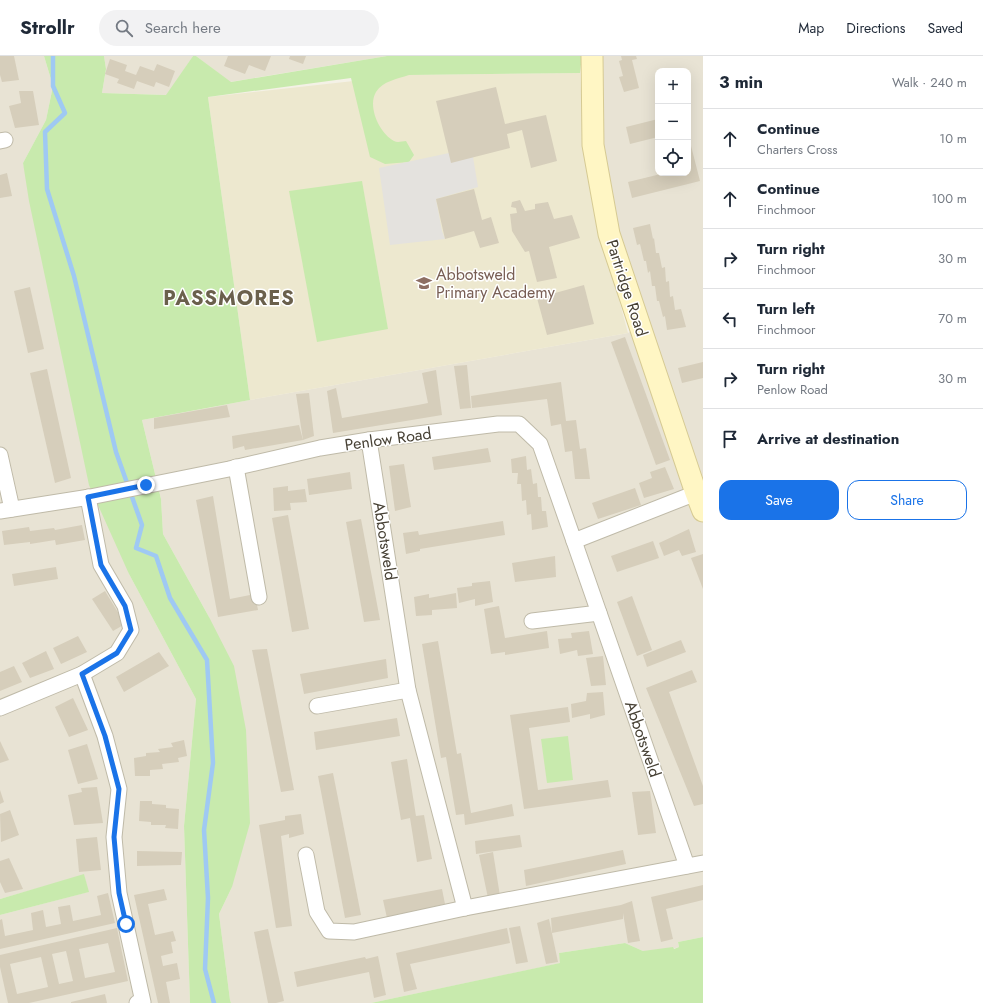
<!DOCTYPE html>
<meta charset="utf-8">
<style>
:root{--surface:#fff;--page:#f2f2f3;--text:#1f2937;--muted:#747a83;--line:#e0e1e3;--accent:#1a73e8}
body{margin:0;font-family:Jost,sans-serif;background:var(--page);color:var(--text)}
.controls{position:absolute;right:12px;top:12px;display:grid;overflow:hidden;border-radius:8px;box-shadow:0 4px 16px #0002}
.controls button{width:36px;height:36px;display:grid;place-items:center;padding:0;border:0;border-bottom:1px solid var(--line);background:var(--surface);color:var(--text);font:20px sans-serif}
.stop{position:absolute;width:12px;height:12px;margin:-9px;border:3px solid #1a73e8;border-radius:50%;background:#fff}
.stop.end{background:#1a73e8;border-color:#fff;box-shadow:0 1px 4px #0008}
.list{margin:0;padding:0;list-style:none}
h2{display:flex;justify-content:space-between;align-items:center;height:52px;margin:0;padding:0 16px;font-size:17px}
h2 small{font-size:13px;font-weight:400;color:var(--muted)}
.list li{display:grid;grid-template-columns:26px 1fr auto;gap:12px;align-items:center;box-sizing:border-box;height:60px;padding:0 16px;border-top:1px solid var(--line)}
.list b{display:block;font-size:15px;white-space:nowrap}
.list p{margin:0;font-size:13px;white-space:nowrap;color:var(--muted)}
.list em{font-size:13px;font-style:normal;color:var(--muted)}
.actions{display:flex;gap:8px;padding:12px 16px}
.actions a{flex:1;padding:9px 0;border:1px solid var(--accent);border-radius:12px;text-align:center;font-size:14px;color:var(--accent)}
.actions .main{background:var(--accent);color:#fff}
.icon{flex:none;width:22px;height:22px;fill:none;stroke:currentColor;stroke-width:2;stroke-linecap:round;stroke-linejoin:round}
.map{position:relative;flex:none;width:703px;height:947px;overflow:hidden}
header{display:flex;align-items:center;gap:24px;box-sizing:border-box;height:56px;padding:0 20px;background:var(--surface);border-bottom:1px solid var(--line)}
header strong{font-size:19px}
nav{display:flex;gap:22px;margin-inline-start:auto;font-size:14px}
.search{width:280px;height:36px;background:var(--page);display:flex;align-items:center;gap:10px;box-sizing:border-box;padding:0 14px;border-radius:22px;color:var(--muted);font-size:15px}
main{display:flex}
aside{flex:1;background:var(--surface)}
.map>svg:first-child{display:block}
</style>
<header>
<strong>Strollr</strong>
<div class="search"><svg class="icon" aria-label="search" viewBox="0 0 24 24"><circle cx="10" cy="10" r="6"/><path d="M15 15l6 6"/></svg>Search here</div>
<nav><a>Map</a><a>Directions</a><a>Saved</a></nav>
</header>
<main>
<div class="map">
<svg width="703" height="947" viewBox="0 0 703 947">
<rect width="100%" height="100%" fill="#f4f1e6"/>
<g fill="#e8e3d4" fill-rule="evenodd">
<path d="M0,0H44L53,30L46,64L23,107L129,518L196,643L184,770L190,947H0V859L88,836L84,819L0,843Z"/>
<path d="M104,0H193L167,39L102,37L106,13Z"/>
<path d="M196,0H387L230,26Z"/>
<path d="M602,0H703V881L678,886L679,891L662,896L643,895L625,887L559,897L561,907L371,947H231L230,944L219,858L232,831L209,561L163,478L161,443L142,364L250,344L628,277L646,264L615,176L598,78ZM658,15H688V117H658Z"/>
</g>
<path fill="#ede8cf" d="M580,17L584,89L601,177L628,277L250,344L208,41L408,19Z"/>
<g fill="#c8eaad">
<path d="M44,0H104L106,13L102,37L166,39L193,0H196L231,26L387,0H582L580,17L409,19C397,23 383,25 376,36C367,51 380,78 394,85C398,87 402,85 406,85L414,99L409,106L385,108L370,101L351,22L208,41L250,344L142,364L161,443L163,478L209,561L234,610L246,674L250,767L232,831L219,858L230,944L231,947H190L184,770L196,643L129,518L89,429L29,145L23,107L46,64L53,30Z"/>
<path d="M362,125L388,273L317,286L289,135Z"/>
<path d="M568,680L573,724L547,727L541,683Z"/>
<path d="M84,818L89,836L0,859V843Z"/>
<path d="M703,881V947H371L560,907L559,897L625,887L643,895L673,891L674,893L679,891L678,886Z"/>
</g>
<path fill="#e4e2de" d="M449,97L473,101L478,131L436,143L442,175L445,183L390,189L379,112Z"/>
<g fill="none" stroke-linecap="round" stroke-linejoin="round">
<path stroke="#9fc9f3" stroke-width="4.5" d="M53,0V30L65,57L45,76L47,133L74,220L116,396L142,469L136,492L156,500L170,542L207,604L213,707L204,774L208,842L205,913L214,947"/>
</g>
<g fill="#d6cebb" fill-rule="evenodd">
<path d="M0,0H14L19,24L2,26L0,19Z"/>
<path d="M228,0H271L265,15L249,9L245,18L224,10Z"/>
<path d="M290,0H306L303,8L289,3Z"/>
<path d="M621,0H636L637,3L632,4L639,32L624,36L619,21L623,20L619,5L622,4Z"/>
<path d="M110,3L127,9L125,15L136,19L140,10L154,15L157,8L175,15L169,31L156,26L154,31L137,25L134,33L117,27L119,23L105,18Z"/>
<path d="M496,31L505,68L546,59L557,105L531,112L522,74L507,78L510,92L451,107L436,45Z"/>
<path d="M19,35H33L39,69L15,72L9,50L21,47Z"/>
<path d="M658,63V81L630,88L626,71Z"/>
<path d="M688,78L700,125L632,142L628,126L665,117H688Z"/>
<path d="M7,117L12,140L0,142V119Z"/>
<path d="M474,133L482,164L491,161L499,187L480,192L474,175L445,183L436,143Z"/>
<path d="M520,144L525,155L535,153V148L548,146L554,163L572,159L580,182L549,191L557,222L537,226L529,195L525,196L512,175L510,158L517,157L516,152L511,151L512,146Z"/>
<path d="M650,168L653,183L654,182L656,197H659L662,212L665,211L666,226L669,225L670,241L673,240L675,254L681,253L686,271L667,274L665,260L663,261L659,245H657L655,230H652L650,215L648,217L646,205H644L640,188L637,189L633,172Z"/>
<path d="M584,229L594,268L547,279L537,242Z"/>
<path d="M30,231L44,293L28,297L14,235Z"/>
<path d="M625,281L670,404L656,409L611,286Z"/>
<path d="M703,306V322L682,327L678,312Z"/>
<path d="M467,309L471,352L460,353L454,310Z"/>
<path d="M47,313L71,422L55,427L30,317Z"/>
<path d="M436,314L442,359L333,377L327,335L336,332L342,362L418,349L428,347L422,317Z"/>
<path d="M561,326L566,365L576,364L580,393L586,392L590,423H575L572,395L565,396L561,368L551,370L547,343L472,352L471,340Z"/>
<path d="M309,337L314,380L303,384L296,338Z"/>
<path d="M227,349L230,361L154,373V362Z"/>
<path d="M299,369L303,384L245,394L244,390L233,393L232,380Z"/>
<path d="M488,392L491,406L434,414L432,401Z"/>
<path d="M526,400L527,414L531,413L533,428L537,427L538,441H541L542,455H546L548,471L532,474L531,458L527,459L526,444L522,445L521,428H517L518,417H512L511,403Z"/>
<path d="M404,408L411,451L395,455L389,410Z"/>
<path d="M665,411L674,433L644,442L639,427L652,422L650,416Z"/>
<path d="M350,416L352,433L309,439L307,423Z"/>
<path d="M288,430V435L305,433L307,446L290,447L291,454L274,455L273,432Z"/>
<path d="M635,432L641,449L598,463L592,447Z"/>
<path d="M213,440L230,543L255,538L258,554L218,561L196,444Z"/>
<path d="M288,459L309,573L292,576L272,462Z"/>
<path d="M361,463L380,564L364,566L346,466Z"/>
<path d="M503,465L505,479L420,493V495L406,498L403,477L418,475L419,479Z"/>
<path d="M82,469L85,484L56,489L55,484L30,488V486L4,489L2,475L29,471L30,475L54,472L55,474Z"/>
<path d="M689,473L696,496L682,500L679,494L664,500L659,487Z"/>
<path d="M653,485L659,502L617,516L611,500Z"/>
<path d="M703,498V533L691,502Z"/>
<path d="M555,500L556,521L515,526L512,507Z"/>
<path d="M56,511L58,523L14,530L12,518Z"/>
<path d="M490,525L493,546L475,550V543L459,547L457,532L472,530V527Z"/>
<path d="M105,535L125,568L113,575L92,543Z"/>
<path d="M456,537L457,552L432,554V559L416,560L414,541L429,538V542Z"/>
<path d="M632,540L652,594L637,600L617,546Z"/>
<path d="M499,550L505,582L547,575L549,592L505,599V596L491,598L484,553Z"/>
<path d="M589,575L593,598L578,600L577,594L560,598L558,583L572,582L571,577Z"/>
<path d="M78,580L87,596L61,608L53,592Z"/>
<path d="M681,584L686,596L647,611L643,599Z"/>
<path d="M438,585L457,698L461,697L471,757L512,748L514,760L465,769L464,758L456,759L446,701L441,702L422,588Z"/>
<path d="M267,593L294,734L281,736L252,594Z"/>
<path d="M46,595L54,613L30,622L22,607Z"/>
<path d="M159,596L169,610L124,636L116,621Z"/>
<path d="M603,600L606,629L591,630L586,602Z"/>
<path d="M386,603L388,622L304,638L300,618Z"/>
<path d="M14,610L22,626L0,635V616Z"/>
<path d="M692,614L697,626L669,636L703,730V748L694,750L646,632Z"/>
<path d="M603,636L605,659L590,663V658L572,662L571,648L586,645L587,637Z"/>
<path d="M73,642L88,674L69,681L55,651Z"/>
<path d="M568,651L570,666L529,672L538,734L608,724L611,741L524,753L510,659Z"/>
<path d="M397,662L400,680L316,694L314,676Z"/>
<path d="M184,684L187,700L178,702L179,706L162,708L163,713L150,714V720H135L134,702L146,700V697L160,696L158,693L173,691L171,687Z"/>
<path d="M0,685L9,704L0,707Z"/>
<path d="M87,688L98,723L78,728L68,694Z"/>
<path d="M407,703L416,760L424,759L432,803L417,806L410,762L401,764L391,706Z"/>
<path d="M333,717L361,859L345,862L318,720Z"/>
<path d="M97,731L103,767L74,769L68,739L82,736L81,732Z"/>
<path d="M0,734L4,746L0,748Z"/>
<path d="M650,735L656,777L638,779L632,736Z"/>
<path d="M140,745H152V748L166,749V752L179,753L178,773L165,772L166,769H151V766L139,765Z"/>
<path d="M10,754L19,779L1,786L0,758Z"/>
<path d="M301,758L304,778L289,782V778L281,780L292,870L276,872L259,769L285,764V760Z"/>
<path d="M520,779L522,791L476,798L475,785Z"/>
<path d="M97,781L101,814L79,816L76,783Z"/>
<path d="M623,794L626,808L526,830L524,814Z"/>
<path d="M137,795L182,796L181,809L137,810Z"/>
<path d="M493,796L500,840L488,842L479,799Z"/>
<path d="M9,802L23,833L5,837L0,826V805Z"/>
<path d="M703,829V844L666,853L673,883L661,886L651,841Z"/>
<path d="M164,833L167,844L148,848L155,879L173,875L176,885L171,886L173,897L161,900L163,910L177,907L180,923L166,926L170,947H158L134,839Z"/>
<path d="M442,833L445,848L387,862L383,844Z"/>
<path d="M108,837L115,867L0,893V864L2,863L5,880L33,874L31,857L43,854L46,871L61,868L58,851L70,849L73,865L101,859L97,840Z"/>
<path d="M632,845L640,885L628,887L623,857V863L552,877L551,862L621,849Z"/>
<path d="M549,863L558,906L546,908L537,867Z"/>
<path d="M520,870L528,906L516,908L509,872Z"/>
<path d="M117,872L128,925L29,947H8L0,911V899ZM108,887L115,916L85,922L79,893ZM66,895L73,925L59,928L52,898ZM41,901L48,931L17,938L10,908Z"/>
<path d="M507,872L510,887L410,908L417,933L404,936L396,897Z"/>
<path d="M268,873L284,945L276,947H268L254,876Z"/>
<path d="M378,900L386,939L374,942L369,916L297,931L294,916L365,901L366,903Z"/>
<path d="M105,938L107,947H71V946Z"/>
</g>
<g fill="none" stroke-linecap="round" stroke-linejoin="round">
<defs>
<g id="street">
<path d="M0,85L5,84"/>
<path d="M369,384L408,634L465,852"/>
<path d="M0,399L12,453"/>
<path d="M236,411L259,541"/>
<path d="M0,455L90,441L229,413L320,392L369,384L498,368H519L540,388L574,485L696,437"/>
<path d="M574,485L687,810"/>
<path d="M532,565L599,557"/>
<path d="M82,618L105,680L119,733L114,781L119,837L143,946L137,947"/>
<path d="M317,650L408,634"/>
<path d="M0,652L82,618L117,597L131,574L125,550L101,509L88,441"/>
<path d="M306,799L317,856L329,875L354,876L465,852L703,807"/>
</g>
<path id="secondary" d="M592,0L593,89L609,178L696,437L703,455"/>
</defs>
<use href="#street" stroke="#bfbaa8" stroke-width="17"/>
<use href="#secondary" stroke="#d6ca93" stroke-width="23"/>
<use href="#street" stroke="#fff" stroke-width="15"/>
<use href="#secondary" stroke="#fff6c4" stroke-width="21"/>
</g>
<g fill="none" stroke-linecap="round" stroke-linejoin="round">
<path stroke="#1a73e8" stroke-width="5" d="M126,868L119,837L114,781L119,733L105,680L82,618L117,597L131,574L125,550L101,509L88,441L146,429"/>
</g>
<defs>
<symbol id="school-bare" viewBox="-9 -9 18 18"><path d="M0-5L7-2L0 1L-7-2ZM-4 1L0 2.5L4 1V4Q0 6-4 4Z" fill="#8d6e63" stroke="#fff" stroke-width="2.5" paint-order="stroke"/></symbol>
</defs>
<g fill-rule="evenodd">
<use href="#school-bare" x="413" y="216" width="22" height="22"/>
</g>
<g text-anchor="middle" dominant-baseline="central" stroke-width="3" stroke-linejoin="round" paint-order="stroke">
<g font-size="16" fill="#785e54" stroke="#fff" text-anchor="start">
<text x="436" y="218">Abbotsweld<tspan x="436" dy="18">Primary Academy</tspan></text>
</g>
<g font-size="16" fill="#474135" stroke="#fff">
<text transform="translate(627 232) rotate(72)">Partridge Road</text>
<text transform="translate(388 383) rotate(-8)">Penlow Road</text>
<text transform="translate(385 485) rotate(81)">Abbotsweld</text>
<text transform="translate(643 683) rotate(71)">Abbotsweld</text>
</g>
<g font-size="20" font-weight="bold" letter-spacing="1" fill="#6a604c" stroke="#fff">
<text x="229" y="242">PASSMORES</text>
</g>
</g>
</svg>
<div class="controls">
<button>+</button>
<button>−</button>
<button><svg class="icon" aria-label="locate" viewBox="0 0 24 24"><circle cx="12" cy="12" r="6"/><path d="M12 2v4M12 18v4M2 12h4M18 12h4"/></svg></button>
</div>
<div class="stop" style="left:126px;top:868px"></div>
<div class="stop end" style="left:146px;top:429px"></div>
</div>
<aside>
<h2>3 min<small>Walk · 240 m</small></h2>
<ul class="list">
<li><svg class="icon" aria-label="ahead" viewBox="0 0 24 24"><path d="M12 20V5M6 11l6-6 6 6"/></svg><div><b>Continue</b><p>Charters Cross</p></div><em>10 m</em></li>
<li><svg class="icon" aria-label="ahead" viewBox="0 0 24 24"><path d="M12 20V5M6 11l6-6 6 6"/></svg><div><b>Continue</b><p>Finchmoor</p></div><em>100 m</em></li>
<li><svg class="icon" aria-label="right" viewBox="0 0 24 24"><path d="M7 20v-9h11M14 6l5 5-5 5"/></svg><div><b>Turn right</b><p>Finchmoor</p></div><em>30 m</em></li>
<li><svg class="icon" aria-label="left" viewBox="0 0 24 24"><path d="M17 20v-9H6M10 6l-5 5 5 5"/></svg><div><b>Turn left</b><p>Finchmoor</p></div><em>70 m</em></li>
<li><svg class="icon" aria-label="right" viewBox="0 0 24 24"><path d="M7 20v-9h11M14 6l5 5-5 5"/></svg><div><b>Turn right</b><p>Penlow Road</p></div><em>30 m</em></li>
<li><svg class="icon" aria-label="arrive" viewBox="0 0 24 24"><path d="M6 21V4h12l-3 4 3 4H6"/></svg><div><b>Arrive at destination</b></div></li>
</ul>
<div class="actions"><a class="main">Save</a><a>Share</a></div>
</aside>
</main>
